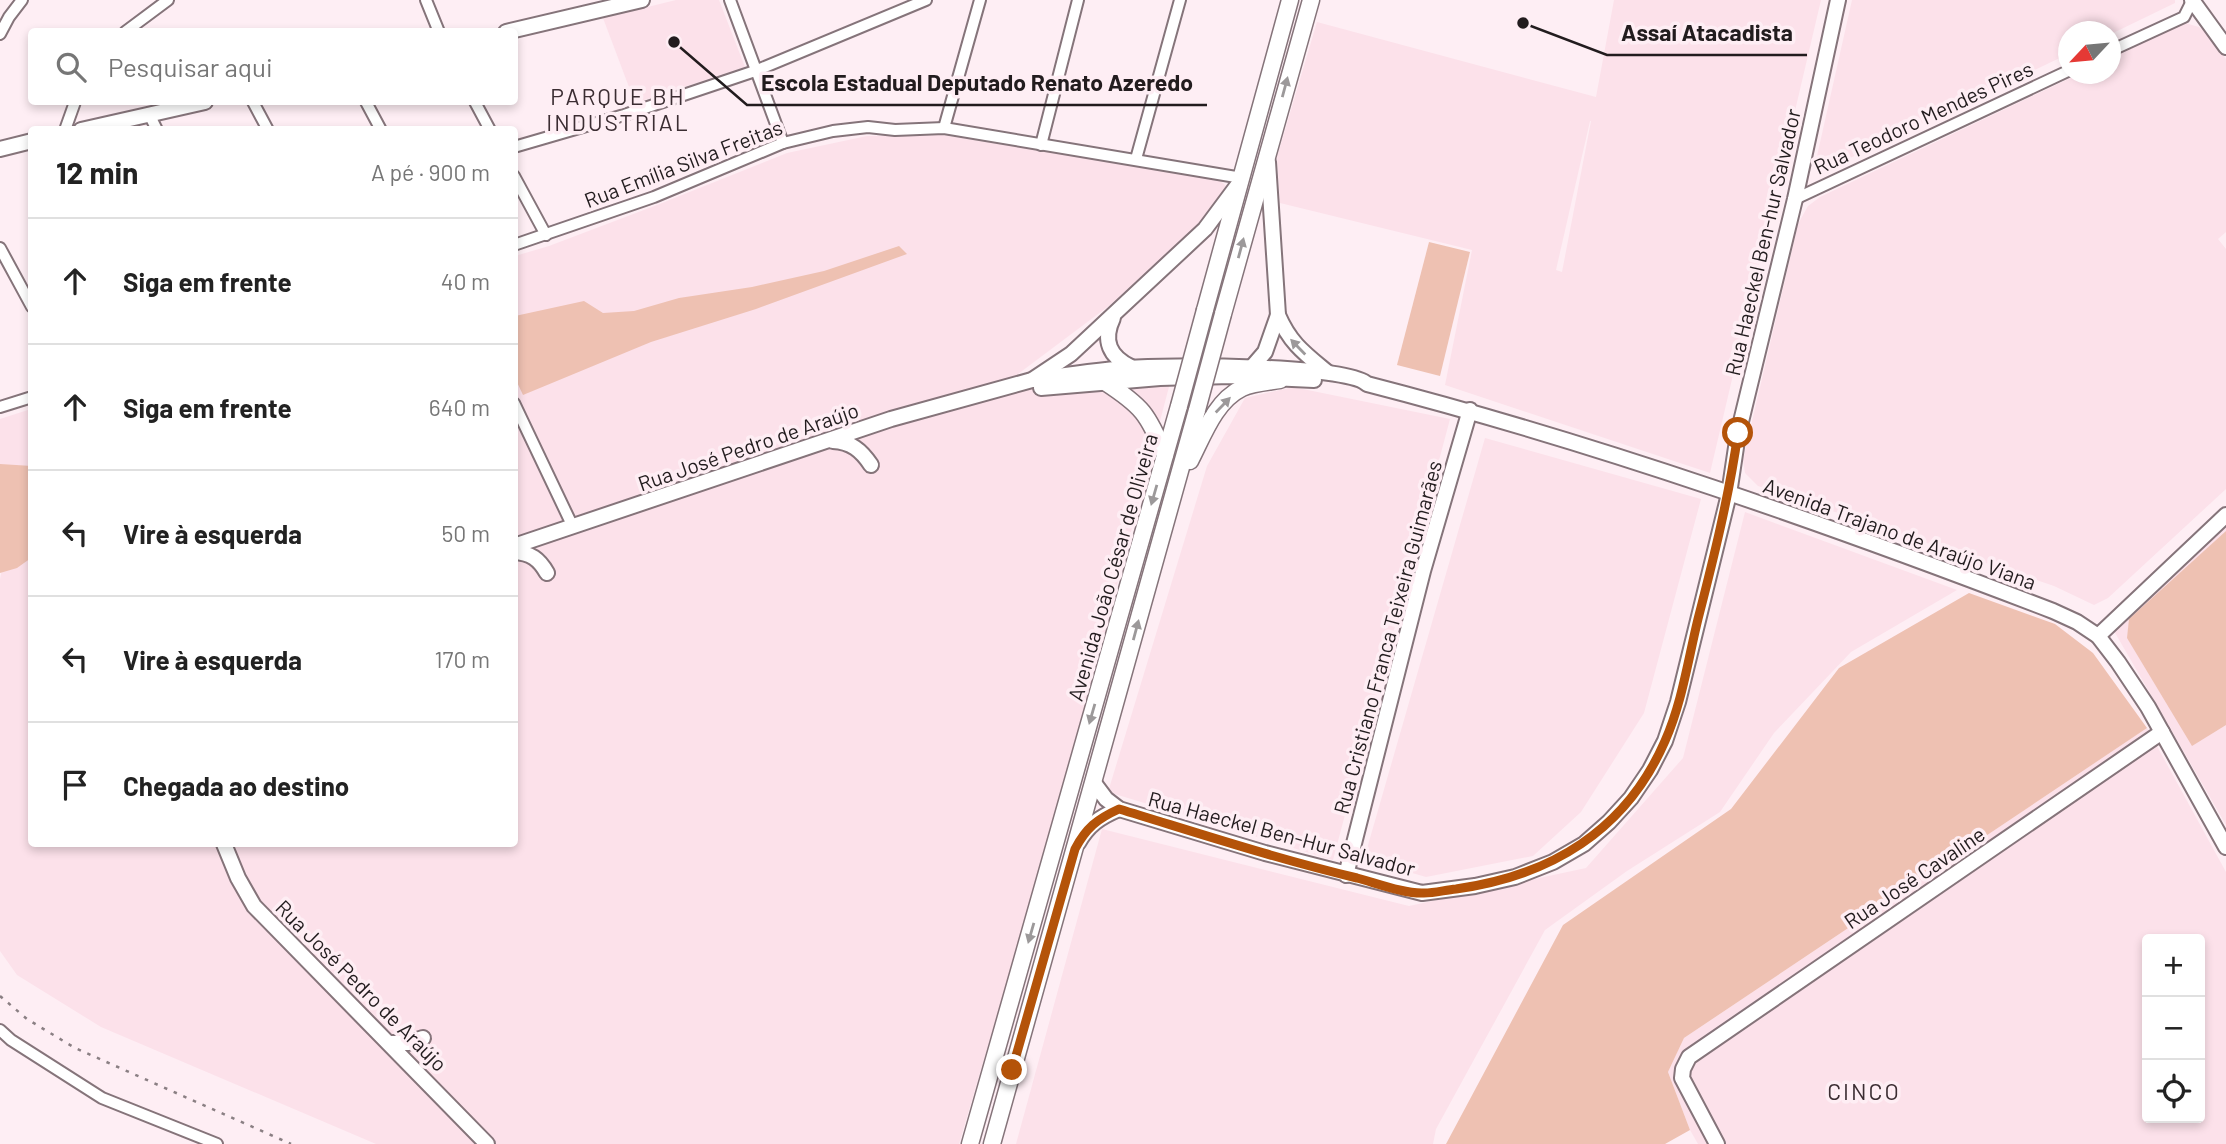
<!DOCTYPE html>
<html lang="pt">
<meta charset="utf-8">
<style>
:root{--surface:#fff;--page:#f6f6f6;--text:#222;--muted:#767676;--line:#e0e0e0}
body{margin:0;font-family:Barlow,sans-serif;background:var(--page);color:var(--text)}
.controls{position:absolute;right:21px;bottom:21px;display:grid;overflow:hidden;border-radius:7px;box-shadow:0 4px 10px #0003}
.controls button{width:63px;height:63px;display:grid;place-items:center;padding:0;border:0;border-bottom:2px solid var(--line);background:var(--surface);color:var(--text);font:35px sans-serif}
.compass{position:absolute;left:2058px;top:21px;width:63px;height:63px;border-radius:50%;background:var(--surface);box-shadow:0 4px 10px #0003;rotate:244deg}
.stop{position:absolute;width:21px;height:21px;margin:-16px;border:5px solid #b45309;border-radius:50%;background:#fff}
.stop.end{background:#b45309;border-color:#fff;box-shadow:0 2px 7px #0008}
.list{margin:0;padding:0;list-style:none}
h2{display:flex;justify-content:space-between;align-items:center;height:91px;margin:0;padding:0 28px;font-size:30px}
h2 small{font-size:23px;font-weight:400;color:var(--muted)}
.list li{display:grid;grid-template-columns:46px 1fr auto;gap:21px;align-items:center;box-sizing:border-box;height:126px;padding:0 28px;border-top:2px solid var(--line)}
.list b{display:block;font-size:26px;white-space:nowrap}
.list em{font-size:23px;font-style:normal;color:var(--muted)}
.icon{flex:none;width:38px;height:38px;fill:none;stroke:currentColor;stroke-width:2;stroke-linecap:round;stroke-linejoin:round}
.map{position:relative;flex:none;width:2226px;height:1144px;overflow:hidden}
.search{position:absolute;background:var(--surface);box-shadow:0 4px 10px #0003;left:28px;top:28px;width:490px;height:77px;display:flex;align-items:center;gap:18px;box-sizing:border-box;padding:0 24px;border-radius:7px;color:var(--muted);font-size:26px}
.panel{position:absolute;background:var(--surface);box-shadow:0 4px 10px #0003;left:28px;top:126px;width:490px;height:721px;border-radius:7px}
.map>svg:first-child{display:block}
</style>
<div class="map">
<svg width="2226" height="1144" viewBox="0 0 2226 1144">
<rect width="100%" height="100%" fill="#feeef4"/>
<g fill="#fce1ea" fill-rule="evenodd">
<path d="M676,0H719L745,67L635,103L603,18Z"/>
<path d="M1614,0H1821L1710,473L1445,385L1472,250L1280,203L1277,157L1317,22L1596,97ZM1590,121H1591L1562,272L1556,270Z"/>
<path d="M1852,0H2175V3L2111,34L2110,32H2068V54L1831,167L1817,156Z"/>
<path d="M2185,23L2199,27L2208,35L2226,59V232L2218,239L2226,249V489L2108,598L2094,605L2054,586L1758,486L1745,473L1743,460L1798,224L1808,206L1820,197L2079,74H2110L2111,58Z"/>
<path d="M942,135L1218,178L1226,186L1198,224L1110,305L1018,374L1022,389L1098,387L1170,383L1062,795L959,1144H376L101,1027L17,975L0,951V579L3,564L0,548V419L31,409L32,844H514L515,256L549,246L657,205L787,153L867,136Z"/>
<path d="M1293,387L1450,419L1333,860L1108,792L1207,466L1245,398Z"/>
<path d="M1485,438L1701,499L1644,713L1581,812L1533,856L1426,877L1364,859Z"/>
<path d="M1745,512L1957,590L1851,652L1774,733L1720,812L1627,871L1545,930L1436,1129L1433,1144H1016L1102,829L1409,906L1586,868L1683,758Z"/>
<path d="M2226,520V825L2110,624Z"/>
<path d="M2147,728L2226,872V1144H1698L1690,1130L1668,1072L1684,1038ZM2147,939H2200V1118H2147Z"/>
</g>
<g fill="#eec1b2">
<path d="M1429,242L1470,252L1440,376L1397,365Z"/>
<path d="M899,246L907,254L756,309L651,342L523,395L515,378V316L584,301L603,313L634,311L679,298L752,287L824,271Z"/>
<path d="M0,464L32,466L31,558L17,568L0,573Z"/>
<path d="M2226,531V725L2192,746L2127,638L2129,619Z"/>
<path d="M1969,593L2055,624L2093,653L2147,728L1684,1038L1668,1072L1690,1130L1665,1144H1446L1563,925L1731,809L1839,668Z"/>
</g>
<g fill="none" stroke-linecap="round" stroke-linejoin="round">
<defs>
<g id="minor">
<path d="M426,0L439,32"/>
<path d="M730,0L783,143"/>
<path d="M125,32L168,0"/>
<path d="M0,34L9,17L22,0"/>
<path d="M2110,51L2184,17L2192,1"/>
<path d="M253,102L268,130"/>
<path d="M366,102L381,130"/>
<path d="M475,102L490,130"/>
<path d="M149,114L157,130"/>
<path d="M944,128L980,0"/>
<path d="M65,130L75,102"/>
<path d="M1041,145L1078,0"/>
<path d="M514,147L624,115L755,71L926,0"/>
<path d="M1136,159L1180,0"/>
<path d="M514,176L546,235"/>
<path d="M1795,199L2068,71"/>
<path d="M514,245L654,197L783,143L833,131L868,127L895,130L944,128L1242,178"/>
<path d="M0,248L32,307"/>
<path d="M514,403L573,527"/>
<path d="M0,407L32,397"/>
<path d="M0,1030L11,1040L102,1098L217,1144"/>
</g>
<g id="tertiary">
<path d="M2192,0L2226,47"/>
<path d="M506,32L642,0"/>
<path d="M81,130L205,102"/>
<path d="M0,149L32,141"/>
<path d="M1268,162L1278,315C1290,343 1304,353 1327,372"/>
<path d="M1113,318C1102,341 1110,357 1131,367"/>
<path d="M1248,368L1252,367L1265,352L1278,315"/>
<path d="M1032,380C1064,375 1096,370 1128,368C1164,365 1346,364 1367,384C1600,444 1829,525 2053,611L2077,622L2098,636L2118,662L2148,707L2226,847"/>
<path d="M1041,388L1160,378L1230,376L1314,380"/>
<path d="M833,441C851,442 861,450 871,465"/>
<path d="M514,546L891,419L1032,380L1071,354L1205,229L1237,186"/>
<path d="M514,552C531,553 539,559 547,573"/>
<path d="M2098,636L2226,515"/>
<path d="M1094,783L1106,799L1119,809L1265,853L1422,893L1475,886L1515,877L1553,862L1584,844L1609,822L1631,798L1650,770L1665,741L1678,702L1729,494L1738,434L1795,199L1838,0"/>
<path d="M1078,843C1088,825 1100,817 1119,809"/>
<path d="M224,844L238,878L254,906L487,1144"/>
<path d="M1346,875L1423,571L1470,410"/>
<path d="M390,1043H408L423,1038"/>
<path d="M1717,1144L1682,1078L1683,1069L1689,1057L2162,732"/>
</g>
<g id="secondary">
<path d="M1205,310L1290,0"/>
<path d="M1223,314L1311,0"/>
<path d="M1105,382C1142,406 1148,414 1165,455"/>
<path d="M1190,461C1203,436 1215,401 1242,388C1253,383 1268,382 1280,380"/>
<path d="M970,1144L1179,406"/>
<path d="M992,1144L1197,410"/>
</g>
</defs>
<use href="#minor" stroke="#85747a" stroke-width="14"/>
<use href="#tertiary" stroke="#85747a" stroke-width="18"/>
<use href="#secondary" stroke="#85747a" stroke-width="19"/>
<use href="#minor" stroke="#fff" stroke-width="10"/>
<use href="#tertiary" stroke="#fff" stroke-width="14"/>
<use href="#secondary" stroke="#fff" stroke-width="16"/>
<path stroke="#8a7f83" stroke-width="2.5" stroke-dasharray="3.5 7" stroke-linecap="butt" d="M0,996L27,1019L75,1048L291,1144"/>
<defs>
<g id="secondary-bridge">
<path d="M1179,406L1205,310"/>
<path d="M1197,410L1223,314"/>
</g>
</defs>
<use href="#secondary-bridge" stroke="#85747a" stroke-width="19" stroke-linecap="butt"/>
<use href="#secondary-bridge" stroke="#fff" stroke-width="16"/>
</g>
<defs><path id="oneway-solid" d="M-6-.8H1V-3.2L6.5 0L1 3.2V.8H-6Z" transform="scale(1.75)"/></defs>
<g fill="#9c999a">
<use href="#oneway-solid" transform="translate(1285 87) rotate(-75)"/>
<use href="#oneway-solid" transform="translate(1241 248) rotate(-75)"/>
<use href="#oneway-solid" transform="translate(1298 347) rotate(-134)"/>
<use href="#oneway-solid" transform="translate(1223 405) rotate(-46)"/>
<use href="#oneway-solid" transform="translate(1154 495) rotate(106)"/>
<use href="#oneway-solid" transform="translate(1136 630) rotate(-75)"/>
<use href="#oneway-solid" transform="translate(1092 714) rotate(106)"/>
<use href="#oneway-solid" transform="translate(1031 933) rotate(106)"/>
</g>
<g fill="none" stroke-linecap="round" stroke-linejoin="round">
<path stroke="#b45309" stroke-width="9" d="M1012,1070L1075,849C1086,828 1097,819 1119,809C1198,833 1277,859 1357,878C1376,883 1405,894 1424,893C1435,893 1445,890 1456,889C1550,876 1626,831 1665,741C1682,703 1688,660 1698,619C1714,557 1729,496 1738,433"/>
</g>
<g text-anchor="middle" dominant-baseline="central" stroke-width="7" stroke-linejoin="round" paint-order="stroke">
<g font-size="21" fill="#221c1e" stroke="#feeef4">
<text transform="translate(1923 117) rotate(-25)">Rua Teodoro Mendes Pires</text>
<text transform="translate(683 163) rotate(-21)">Rua Emília Silva Freitas</text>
<text transform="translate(1762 242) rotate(-77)">Rua Haeckel Ben-hur Salvador</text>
<text transform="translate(748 446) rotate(-19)">Rua José Pedro de Araújo</text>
<text transform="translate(1900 533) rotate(20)">Avenida Trajano de Araújo Viana</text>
<text transform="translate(1112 567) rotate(-74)">Avenida João César de Oliveira</text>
<text transform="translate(1387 637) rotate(-75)">Rua Cristiano Franca Teixeira Guimarães</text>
<text transform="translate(1282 833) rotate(15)">Rua Haeckel Ben-Hur Salvador</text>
<text transform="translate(1914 877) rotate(-34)">Rua José Cavaline</text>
<text transform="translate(362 985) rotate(45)">Rua José Pedro de Araújo</text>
</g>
<g font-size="23" letter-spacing="2" fill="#3b2d32" stroke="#feeef4">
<text x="618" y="96">PARQUE BH<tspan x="618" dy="26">INDUSTRIAL</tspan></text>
<text x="1864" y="1091">CINCO</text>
</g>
</g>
<path fill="none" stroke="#221c1e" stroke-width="2.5" d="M1523 23L1607 55H1807M674 42L747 105H1207"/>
<g fill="#221c1e" stroke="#feeef4" stroke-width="2.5">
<circle cx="1523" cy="23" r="7"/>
<circle cx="674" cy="42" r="7"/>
</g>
<g font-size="23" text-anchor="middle" font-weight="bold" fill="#221c1e" stroke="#feeef4" stroke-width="7" stroke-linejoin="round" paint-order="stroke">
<text x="1707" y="41">Assaí Atacadista</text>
<text x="977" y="91">Escola Estadual Deputado Renato Azeredo</text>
</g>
</svg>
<div class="controls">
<button>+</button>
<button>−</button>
<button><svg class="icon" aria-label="locate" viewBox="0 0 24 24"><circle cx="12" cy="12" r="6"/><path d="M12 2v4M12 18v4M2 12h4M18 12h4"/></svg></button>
</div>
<svg class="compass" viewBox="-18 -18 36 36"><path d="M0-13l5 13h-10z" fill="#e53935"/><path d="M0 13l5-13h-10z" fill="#767676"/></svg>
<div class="stop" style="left:1738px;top:433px"></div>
<div class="stop end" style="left:1012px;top:1070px"></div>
<div class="search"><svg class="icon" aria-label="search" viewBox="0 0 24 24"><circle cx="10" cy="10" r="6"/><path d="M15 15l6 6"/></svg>Pesquisar aqui</div>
<section class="panel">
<h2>12 min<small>A pé · 900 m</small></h2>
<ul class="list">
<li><svg class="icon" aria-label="ahead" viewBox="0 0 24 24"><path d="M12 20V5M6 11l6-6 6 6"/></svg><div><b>Siga em frente</b></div><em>40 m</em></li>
<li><svg class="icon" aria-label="ahead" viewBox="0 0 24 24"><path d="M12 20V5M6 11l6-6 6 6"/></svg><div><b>Siga em frente</b></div><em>640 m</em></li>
<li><svg class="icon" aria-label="left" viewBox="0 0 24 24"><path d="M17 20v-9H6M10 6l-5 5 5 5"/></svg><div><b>Vire à esquerda</b></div><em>50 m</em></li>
<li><svg class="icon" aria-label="left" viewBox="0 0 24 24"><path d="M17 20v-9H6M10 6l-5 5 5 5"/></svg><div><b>Vire à esquerda</b></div><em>170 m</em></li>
<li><svg class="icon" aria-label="arrive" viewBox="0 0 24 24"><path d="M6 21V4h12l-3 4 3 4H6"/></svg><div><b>Chegada ao destino</b></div></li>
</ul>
</section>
</div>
